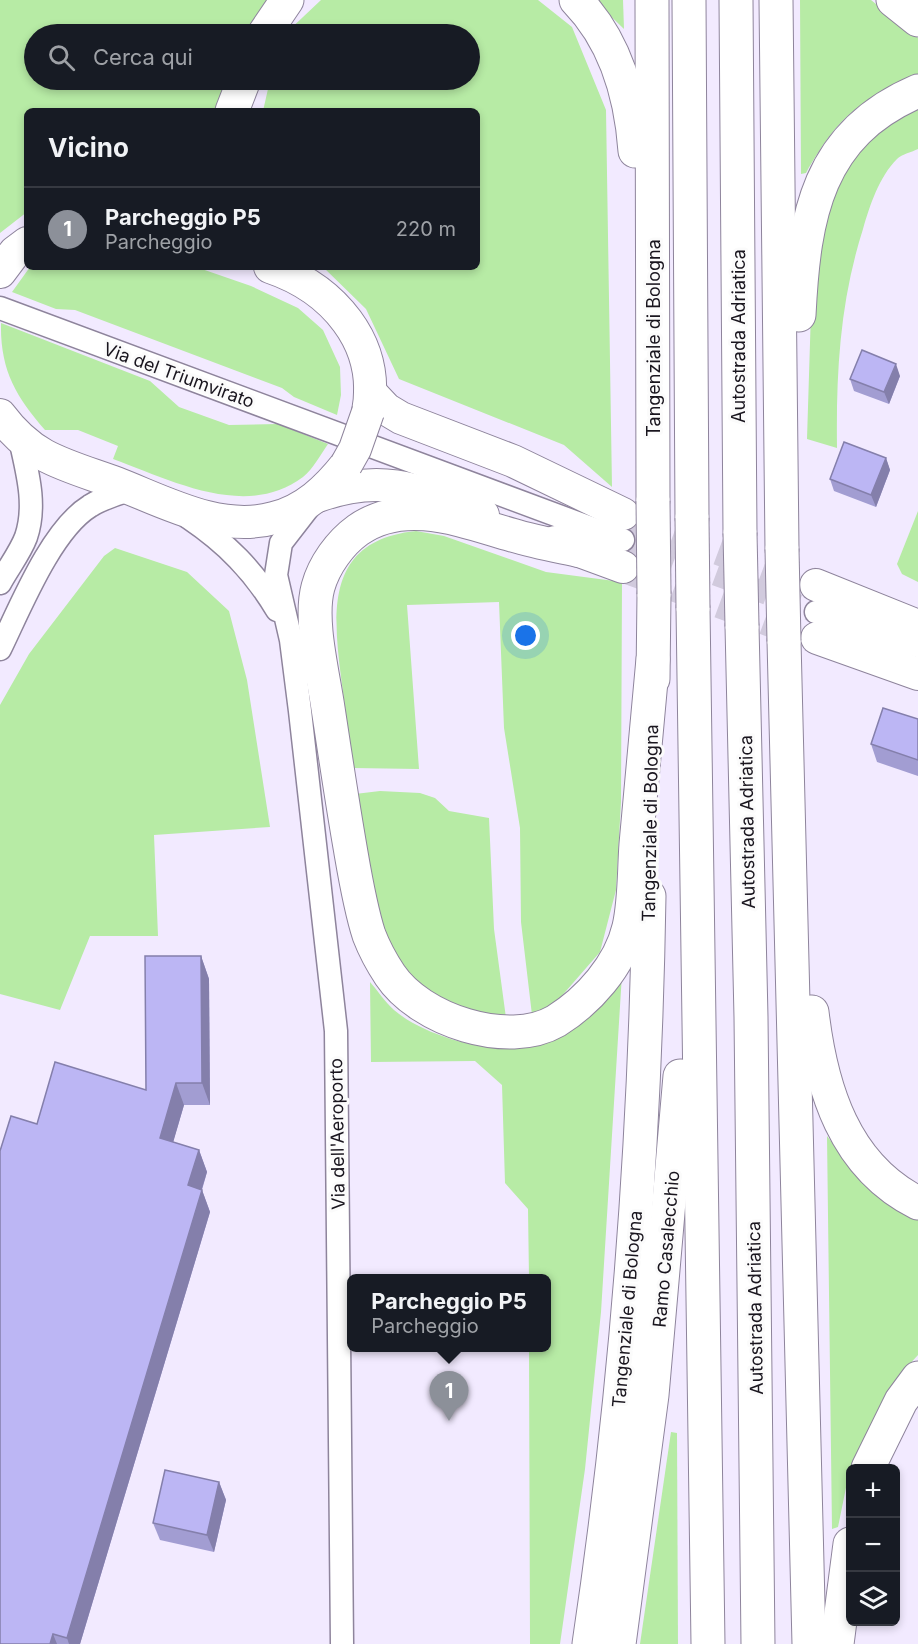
<!DOCTYPE html>
<html lang="it">
<meta charset="utf-8">
<style>
:root{--surface:#171b24;--page:#242831;--text:#f1f3f6;--muted:#9ea1a6;--line:#363941;--accent:#8c9099}
body{margin:0;font-family:Inter,sans-serif;background:var(--page);color:var(--text)}
.controls{position:absolute;right:18px;bottom:18px;display:grid;overflow:hidden;border-radius:9px;box-shadow:0 3px 9px #0003}
.controls button{width:54px;height:54px;display:grid;place-items:center;padding:0;border:0;border-bottom:2px solid var(--line);background:var(--surface);color:var(--text);font:30px sans-serif}
.you{position:absolute;left:526px;top:636px;width:21px;height:21px;margin:-15px;border:4px solid #fff;border-radius:50%;background:#1a73e8;box-shadow:0 0 0 9px #1a73e833}
.badge{display:grid;place-items:center;width:39px;height:39px;border-radius:50%;background:var(--accent);color:#fff;font-size:20px;font-weight:700}
.pin{position:absolute;translate:-50% -50px;filter:drop-shadow(0 2px 3px #0008)}
.pin::after{content:'';position:absolute;top:32px;width:21px;height:18px;background:inherit;clip-path:polygon(0 0,100% 0,50% 100%)}
.popup{position:absolute;left:347px;top:1274px;width:204px;height:78px;box-sizing:border-box;display:grid;place-content:center;border-radius:9px;background:var(--surface);filter:drop-shadow(0 2px 4px #0005);font-size:20px;white-space:nowrap;color:var(--muted)}
.popup b{font-size:22px;color:var(--text)}
.popup::after{content:'';position:absolute;left:50%;top:100%;margin-left:-12px;border:12px solid transparent;border-top-color:var(--surface)}
.list{margin:0;padding:0;list-style:none}
h2{display:flex;justify-content:space-between;align-items:center;height:78px;margin:0;padding:0 24px;font-size:26px}
h2 small{font-size:20px;font-weight:400;color:var(--muted)}
.list li{display:grid;grid-template-columns:39px 1fr auto;gap:18px;align-items:center;box-sizing:border-box;height:84px;padding:0 24px;border-top:2px solid var(--line)}
.list b{display:block;font-size:22px;white-space:nowrap}
.list p{margin:0;font-size:20px;white-space:nowrap;color:var(--muted)}
.list em{font-size:20px;font-style:normal;color:var(--muted)}
.icon{flex:none;width:33px;height:33px;fill:none;stroke:currentColor;stroke-width:2;stroke-linecap:round;stroke-linejoin:round}
.map{position:relative;flex:none;width:918px;height:1644px;overflow:hidden}
.search{position:absolute;background:var(--surface);box-shadow:0 3px 9px #0003;left:24px;top:24px;width:456px;height:66px;display:flex;align-items:center;gap:15px;box-sizing:border-box;padding:0 21px;border-radius:33px;color:var(--muted);font-size:22px}
.panel{position:absolute;background:var(--surface);box-shadow:0 3px 9px #0003;left:24px;top:108px;width:456px;height:162px;border-radius:9px}
.map>svg:first-child{display:block}
</style>
<div class="map">
<svg width="918" height="1644" viewBox="0 0 918 1644">
<rect width="100%" height="100%" fill="#f2eaff"/>
<g fill="#b7eba5">
<path d="M0,0H271L247,34H34V80H229L217,111H27V212L0,233Z"/>
<path d="M321,0H538L572,27L606,110L612,487L564,445L399,379L366,309L323,267H477V111H263L270,80H470V34H285Z"/>
<path d="M594,0H623L624,29Z"/>
<path d="M800,0H871L918,38V77C858,100 838,117 806,173L801,174Z"/>
<path d="M918,107V149C912,152 902,154 897,159C879,177 870,205 863,229C840,301 836,372 837,448L807,439L812,279L835,181L883,124Z"/>
<path d="M30,267H196L251,286L298,308L323,330L340,367L341,395L337,415L294,397L282,388L75,310L56,309L12,292Z"/>
<path d="M1,323L150,381L179,407L229,425L278,424L328,444C321,454 313,469 303,477C246,520 171,480 113,459L118,446L78,430H45C16,397 0,370 1,323Z"/>
<path d="M918,511V582L902,574L897,564Z"/>
<path d="M416,531L444,536L546,572L622,582L621,802L616,890L600,952L553,1006L532,1015L521,922L520,828L504,728L499,602L407,605L419,769L353,768C349,737 345,707 341,677C332,607 328,540 416,531Z"/>
<path d="M115,548L187,572L229,611L247,680L270,827L154,835L158,936H90L60,1010L0,994V705L29,654L104,556Z"/>
<path d="M380,791L420,793L435,798L449,811L489,818L494,929L506,1018L435,1003L381,940L355,794Z"/>
<path d="M622,974L601,1312L585,1469L560,1644H530L529,1348H546V1278H529L528,1209L505,1183L502,1085L475,1061L371,1062L370,982C378,991 385,1002 394,1010C429,1040 513,1062 556,1039C583,1025 602,996 622,974Z"/>
<path d="M827,1136L840,1153L918,1219V1355L905,1369L853,1468H850L838,1527L832,1529Z"/>
<path d="M671,1432L677,1433L678,1644H640Z"/>
</g>
<g fill="none" stroke-linecap="round" stroke-linejoin="round">
<path stroke="#d1cadd" stroke-width="22" stroke-dasharray="22 11" stroke-linecap="butt" d="M623,540L816,612"/>
<g stroke="#d1cadd" stroke-width="32" stroke-dasharray="32 16" stroke-linecap="butt">
<path d="M629,516L816,585"/>
<path d="M630,569L817,638"/>
</g>
<defs>
<g id="street">
<path d="M0,308L623,540"/>
<path d="M312,503L281,543L276,575L291,640L300,711L336,1031L342,1644"/>
<path d="M189,518C226,543 254,571 277,610"/>
<path d="M0,583C8,568 20,553 26,537C37,505 27,471 20,439"/>
<path d="M816,612L918,646"/>
<path d="M0,649C20,608 51,530 90,506C102,498 118,494 132,489"/>
</g>
<g id="secondary">
<path d="M270,267C332,288 381,342 368,412"/>
<path d="M0,272L15,252L27,243"/>
<path d="M370,392L386,409L401,418L513,461L623,514"/>
<path d="M0,415C12,431 26,445 44,455C66,467 92,474 116,483C165,502 220,533 274,518C305,510 327,489 346,465"/>
<path d="M318,496C385,472 421,491 483,515"/>
<path d="M555,542L623,567"/>
<path d="M816,585L918,626"/>
<path d="M817,638L918,674"/>
</g>
<g id="highway">
<path d="M576,0C616,41 631,95 635,151"/>
<path d="M652,0L653,501"/>
<path d="M689,0L692,518"/>
<path d="M736,0L740,533"/>
<path d="M776,0L782,549"/>
<path d="M893,0L918,20"/>
<path d="M264,34L287,0"/>
<path d="M232,111L244,80"/>
<path d="M279,267L286,272"/>
<path d="M799,315C804,216 817,134 918,91"/>
<path d="M581,551C558,546 535,542 512,535C463,521 405,497 358,530C340,543 324,565 318,587C309,620 323,673 328,708C335,754 342,801 350,847C355,876 360,907 369,935C374,948 382,963 390,975C420,1020 508,1049 556,1021C588,1001 620,966 629,927C635,901 634,871 636,844C642,782 647,721 653,659"/>
<path d="M693,608L708,1644"/>
<path d="M742,626L751,1017L758,1644"/>
<path d="M784,641L809,1644"/>
<path d="M653,679L654,594"/>
<path d="M812,1012C821,1088 844,1166 918,1203"/>
<path d="M868,1468L901,1401L918,1378"/>
<path d="M589,1644C626,1396 645,1146 649,896"/>
<path d="M619,1644L652,1395L680,1076"/>
<path d="M837,1644L850,1544"/>
</g>
</defs>
<use href="#street" stroke="#8e849c" stroke-width="25"/>
<use href="#secondary" stroke="#8e849c" stroke-width="34"/>
<use href="#highway" stroke="#8e849c" stroke-width="35"/>
<use href="#street" stroke="#fff" stroke-width="22"/>
<use href="#secondary" stroke="#fff" stroke-width="32"/>
<use href="#highway" stroke="#fff" stroke-width="33"/>
<defs>
<path id="secondary-bridge" d="M346,465L355,449L368,412"/>
<g id="highway-bridge">
<path d="M653,501L654,594"/>
<path d="M692,518L693,608"/>
<path d="M740,533L742,626"/>
<path d="M782,549L784,641"/>
</g>
</defs>
<use href="#secondary-bridge" stroke="#8e849c" stroke-width="34" stroke-linecap="butt"/>
<use href="#highway-bridge" stroke="#8e849c" stroke-width="35" stroke-linecap="butt"/>
<use href="#secondary-bridge" stroke="#fff" stroke-width="32"/>
<use href="#highway-bridge" stroke="#fff" stroke-width="33"/>
</g>
<g fill="#a29dd2">
<path d="M900,376L889,404L854,391L850,379Z"/>
<path d="M886,458L890,470L876,507L834,491L830,479Z"/>
<path d="M918,719V776L877,762L871,744Z"/>
<path d="M201,956L209,979L210,1105H184L173,1142L199,1150L207,1172L202,1190L210,1212L80,1644H0L37,1124L146,1090Z"/>
<path d="M219,1482L226,1500L214,1552L160,1540L153,1523Z"/>
</g>
<g fill="#847fab">
<path d="M896,364L900,376L889,404L884,392Z"/>
<path d="M886,458L890,470L876,507L871,495Z"/>
<path d="M201,956L209,979L210,1105L202,1083Z"/>
<path d="M176,1083L184,1105L168,1160L160,1138Z"/>
<path d="M199,1150L207,1172L196,1208L188,1185Z"/>
<path d="M202,1190L210,1212L80,1644H69L67,1638Z"/>
<path d="M219,1482L226,1500L214,1552L207,1535Z"/>
<path d="M53,1634L57,1644H50Z"/>
</g>
<g fill="#bcb6f4" stroke="#847fab" stroke-width="1.5">
<path d="M862,350L896,364L884,392L850,379Z"/>
<path d="M844,442L886,458L871,495L830,479Z"/>
<path d="M883,708L918,719V760L871,744Z"/>
<path d="M145,956H201L202,1083H176L160,1138L199,1150L188,1185L202,1190L67,1638L53,1634L50,1644H0V1151L11,1116L37,1124L55,1062L146,1090Z"/>
<path d="M165,1470L219,1482L207,1535L153,1523Z"/>
</g>
<g text-anchor="middle" dominant-baseline="central" stroke-width="6" stroke-linejoin="round" paint-order="stroke">
<g font-size="18" fill="#19151e" stroke="#fbfbfb">
<text transform="translate(738 336) rotate(-90)">Autostrada Adriatica</text>
<text transform="translate(653 338) rotate(-90)">Tangenziale di Bologna</text>
<text transform="translate(179 375) rotate(20)">Via del Triumvirato</text>
<text transform="translate(747 822) rotate(-91)">Autostrada Adriatica</text>
<text transform="translate(650 823) rotate(-89)">Tangenziale di Bologna</text>
<text transform="translate(337 1134) rotate(-91)">Via dell'Aeroporto</text>
<text transform="translate(666 1249) rotate(-85)">Ramo Casalecchio</text>
<text transform="translate(755 1308) rotate(-91)">Autostrada Adriatica</text>
<text transform="translate(627 1309) rotate(-85)">Tangenziale di Bologna</text>
</g>
</g>
</svg>
<div class="controls">
<button>+</button>
<button>−</button>
<button><svg class="icon" aria-label="layers" viewBox="0 0 24 24"><path d="M12 4l9 5-9 5-9-5zM3 14l9 5 9-5"/></svg></button>
</div>
<div class="you"></div>
<div class="pin badge" style="left:449px;top:1421px">1</div>
<div class="popup"><b>Parcheggio P5</b>Parcheggio</div>
<div class="search"><svg class="icon" aria-label="search" viewBox="0 0 24 24"><circle cx="10" cy="10" r="6"/><path d="M15 15l6 6"/></svg>Cerca qui</div>
<section class="panel">
<h2>Vicino<small></small></h2>
<ul class="list">
<li><span class="badge">1</span><div><b>Parcheggio P5</b><p>Parcheggio</p></div><em>220 m</em></li>
</ul>
</section>
</div>
